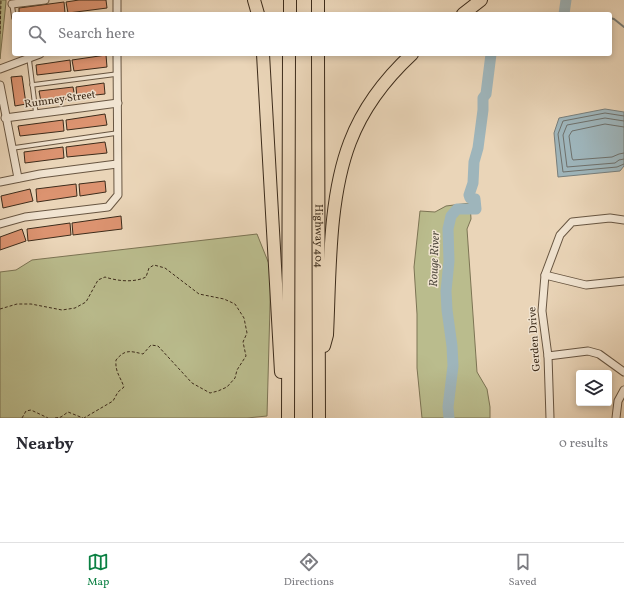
<!DOCTYPE html>
<style>
:root{--surface:#fff;--page:#f7f7f7;--text:#2b2b33;--muted:#7c7c81;--line:#e1e1e2;--accent:#0b8043}
body{margin:0;font-family:Vollkorn,serif;background:var(--page);color:var(--text)}
.controls{position:absolute;right:12px;bottom:12px;display:grid;overflow:hidden;border-radius:4px;box-shadow:0 2px 6px #0003}
.controls button{width:36px;height:36px;display:grid;place-items:center;padding:0;border:0;border-bottom:1px solid var(--line);background:var(--surface);color:var(--text);font:20px sans-serif}
.list{margin:0;padding:0;list-style:none}
h2{display:flex;justify-content:space-between;align-items:center;height:52px;margin:0;padding:0 16px;font-size:17px}
h2 small{font-size:13px;font-weight:400;color:var(--muted)}
.icon{flex:none;width:22px;height:22px;fill:none;stroke:currentColor;stroke-width:2;stroke-linecap:round;stroke-linejoin:round}
.map{position:relative;flex:none;width:624px;height:418px;overflow:hidden}
.search{position:absolute;background:var(--surface);box-shadow:0 2px 6px #0003;left:12px;right:12px;top:12px;height:44px;display:flex;align-items:center;gap:10px;box-sizing:border-box;padding:0 14px;border-radius:4px;color:var(--muted);font-size:15px}
.sheet{height:124px;background:var(--surface)}
nav{display:flex;justify-content:space-around;align-items:center;box-sizing:border-box;height:56px;border-top:1px solid var(--line);background:var(--surface);font-size:11px;color:var(--muted)}
nav a{display:grid;justify-items:center;gap:2px}
nav .on{color:var(--accent)}
.map>svg:first-child{display:block}
</style>
<div class="map">
<svg width="624" height="418" viewBox="0 0 624 418">
<rect width="100%" height="100%" fill="#ead5b8"/>
<filter id="stains"><feTurbulence type="fractalNoise" baseFrequency=".005" numOctaves="4"/><feColorMatrix values="0 0 0 0 .2 0 0 0 0 .09 0 0 0 0 .02 0 0 0 .5 -.17"/></filter>
<radialGradient id="worn" r=".72"><stop offset=".6" stop-color="#630" stop-opacity="0"/><stop offset="1" stop-color="#630" stop-opacity=".3"/></radialGradient>
<g fill="#babc8d" stroke="#7c7454">
<path d="M0,0H6V2L0,59Z"/>
<path d="M470,203L471,219L467,229L477,372L487,389L490,407V418H422L417,368V314L414,267L420,211L435,212L446,206Z"/>
<path d="M257,234L271,269L267,416L247,418H0V272L16,270L32,260Z"/>
</g>
<path fill="#9eb5bb" stroke="#777e7b" d="M605,109L624,112V166L620,171L558,177L554,133L559,118Z"/>
<g fill="none" stroke-linecap="round" stroke-linejoin="round">
<g stroke="#6e706b" stroke-width="1">
<path d="M624,116L605,113L563,121L558,134L563,172L617,167L624,164"/>
<path d="M624,121L605,118L567,125L563,135L567,167L615,163L619,160L624,159"/>
<path d="M624,127L605,124L572,131L569,136L572,158L573,160L612,157L619,154L624,153"/>
</g>
<path stroke="#777e7b" stroke-width="2" d="M610,18L614,19L624,27"/>
<g stroke="#9eb5bb" stroke-width="11">
<path d="M564,14L566,0"/>
<path d="M449,418L448,407L453,366L452,346L447,310L446,291L449,261L448,229L451,216L457,209H476L475,199L470,198L469,195L473,183L474,162L478,148L483,110V98L486,94L491,54"/>
</g>
</g>
<g fill="#dc9370" stroke="#3d2c1b">
<path d="M79,0H106L107,8L68,13L66,2Z"/>
<path d="M64,2L65,13L19,14V8Z"/>
<path d="M106,55L107,67L74,71L72,60Z"/>
<path d="M70,60L71,71L37,75L36,65Z"/>
<path d="M22,76L26,104L15,106L11,77Z"/>
<path d="M104,83L105,94L77,97L76,87Z"/>
<path d="M73,87L75,98L41,102L39,91Z"/>
<path d="M105,114L107,125L67,130L66,120Z"/>
<path d="M63,120L64,131L20,136L18,126Z"/>
<path d="M105,142L107,153L67,157L66,147Z"/>
<path d="M63,147L64,158L25,163L24,152Z"/>
<path d="M105,181L106,192L80,196L79,184Z"/>
<path d="M76,184L77,196L37,202L36,189Z"/>
<path d="M30,189L33,201L3,208L1,196Z"/>
<path d="M121,216L122,229L73,235L72,223Z"/>
<path d="M70,223L71,235L28,241L27,229Z"/>
<path d="M22,229L26,241L0,250V237Z"/>
</g>
<g fill="none" stroke-linecap="round" stroke-linejoin="round">
<defs>
<g id="lane">
<path d="M12,4L14,18"/>
<path d="M29,58L36,114"/>
<path d="M32,85L117,74"/>
<path d="M13,148L117,133"/>
</g>
<g id="street">
<path d="M117,0V14"/>
<path d="M12,4L45,0"/>
<path d="M0,69L40,54"/>
<path d="M0,85L18,178"/>
<path d="M5,118L118,103"/>
<path d="M0,182L40,174L117,164"/>
<path d="M0,224L25,217L108,207L118,195L117,54"/>
<path d="M545,275L586,285L624,281"/>
<path d="M548,356L588,351L599,354L624,372"/>
<path d="M550,418L548,356L542,311L545,275L560,235L572,222L610,218L624,220"/>
<path d="M616,418L618,401L624,390"/>
</g>
<g id="highway">
<path d="M254,0L258,14"/>
<path d="M290,14V0"/>
<path d="M318,14V0"/>
<path d="M463,14L481,0"/>
<path d="M263,54L281,372"/>
<path id="s1" d="M318,54L319,418"/>
<path d="M324,346L327,335C330,275 328,199 350,142C363,108 385,79 412,54"/>
<path d="M288,418L289,54"/>
</g>
</defs>
<use href="#lane" stroke="#685642" stroke-width="5.5"/>
<use href="#street" stroke="#685642" stroke-width="9"/>
<use href="#highway" stroke="#3d2c1b" stroke-width="14"/>
<g stroke="#3d2c1b" stroke-width="1" stroke-dasharray="3 2" stroke-linecap="butt">
<path d="M0,34L1,0"/>
<path d="M0,309L17,304H31L62,310L75,308L86,302L98,280L105,277C117,281 134,283 146,277L149,268L154,265L165,268L199,294L224,299L235,304L244,318L247,333L243,342L246,356L237,370L235,378L227,387L218,391L210,393L192,383L158,346L151,345L143,354C130,351 125,349 116,360C115,372 120,376 124,387L118,392L113,401L84,418"/>
<path d="M22,418L26,411L31,410L48,418"/>
<path d="M55,418L61,417L68,412L83,418"/>
</g>
<use href="#lane" stroke="#f1e4d1" stroke-width="3.5"/>
<use href="#street" stroke="#f1e4d1" stroke-width="7"/>
<use href="#highway" stroke="#ead5b8" stroke-width="12"/>
</g>
<g text-anchor="middle" dominant-baseline="central" stroke-width="3" stroke-linejoin="round" paint-order="stroke">
<g font-size="11" fill="#3d2c1b" stroke="#f1e4d1">
<text transform="translate(60 100) rotate(-8)">Rumney Street</text>
<text stroke="none"><textPath href="#s1" startOffset="182">Highway 404</textPath></text>
<text transform="translate(535 339) rotate(-94)">Gerden Drive</text>
</g>
<g font-size="12" font-style="italic" fill="#554e43" stroke="#f1e4d1">
<text transform="translate(435 259) rotate(-88)">Rouge River</text>
</g>
</g>
<rect width="100%" height="100%" filter="url(#stains)"/>
<rect width="100%" height="100%" fill="url(#worn)"/>
</svg>
<div class="controls">
<button><svg class="icon" aria-label="layers" viewBox="0 0 24 24"><path d="M12 4l9 5-9 5-9-5zM3 14l9 5 9-5"/></svg></button>
</div>
<div class="search"><svg class="icon" aria-label="search" viewBox="0 0 24 24"><circle cx="10" cy="10" r="6"/><path d="M15 15l6 6"/></svg>Search here</div>
</div>
<section class="sheet">
<h2>Nearby<small>0 results</small></h2>
<ul class="list">
</ul>
</section>
<nav>
<a class="on"><svg class="icon" aria-label="map" viewBox="0 0 24 24"><path d="M3 6l6-2 6 2 6-2v14l-6 2-6-2-6 2zM9 4v14M15 6v14"/></svg>Map</a>
<a><svg class="icon" aria-label="directions" viewBox="0 0 24 24"><path d="M12 3l9 9-9 9-9-9zM9 14v-3h6M13 9l2 2-2 2"/></svg>Directions</a>
<a><svg class="icon" aria-label="saved" viewBox="0 0 24 24"><path d="M7 4h10v16l-5-4-5 4z"/></svg>Saved</a>
</nav>
